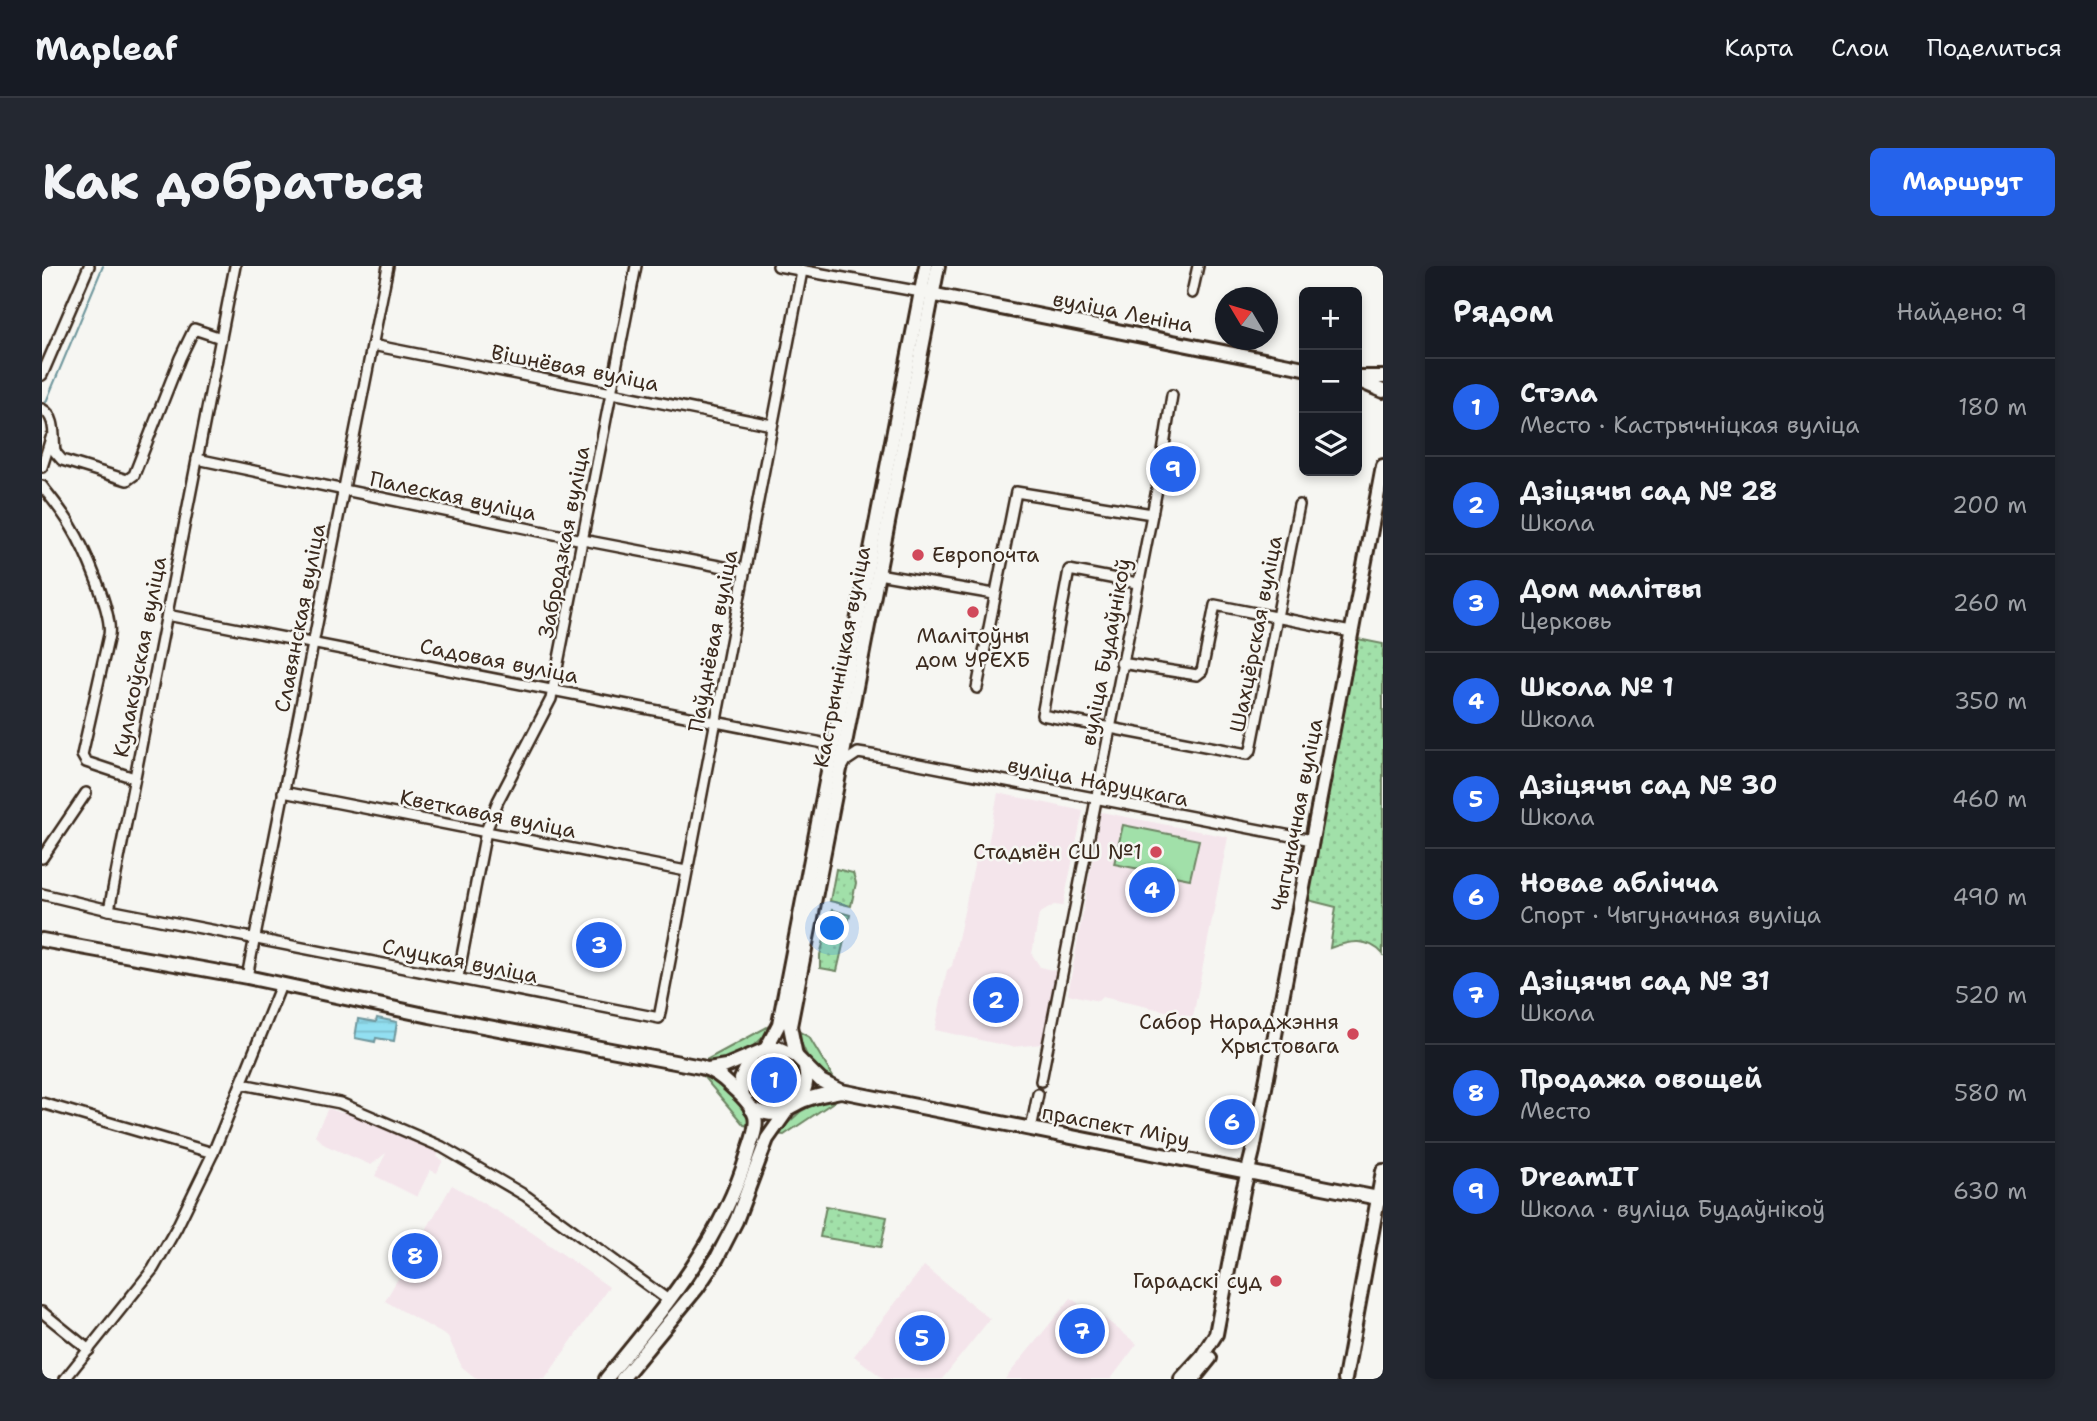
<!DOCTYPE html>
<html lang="ru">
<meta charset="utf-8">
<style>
:root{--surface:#171b24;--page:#242831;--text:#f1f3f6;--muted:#9ea1a6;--line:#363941;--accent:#2563eb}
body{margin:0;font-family:"Shantell Sans",sans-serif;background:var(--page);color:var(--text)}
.controls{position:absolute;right:21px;top:21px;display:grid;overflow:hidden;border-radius:10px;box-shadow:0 4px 10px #0003}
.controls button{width:63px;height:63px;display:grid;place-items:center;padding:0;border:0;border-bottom:2px solid var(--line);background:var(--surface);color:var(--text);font:35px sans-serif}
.compass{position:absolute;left:1173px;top:21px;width:63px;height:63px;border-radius:50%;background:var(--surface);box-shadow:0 4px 10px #0003;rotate:308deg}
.you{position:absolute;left:791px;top:663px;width:24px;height:24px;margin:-18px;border:5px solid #fff;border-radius:50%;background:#1a73e8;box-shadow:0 0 0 10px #1a73e833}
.badge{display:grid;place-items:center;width:46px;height:46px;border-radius:50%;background:var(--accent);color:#fff;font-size:23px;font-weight:700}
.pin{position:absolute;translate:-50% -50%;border:4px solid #fff;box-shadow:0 2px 7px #0006}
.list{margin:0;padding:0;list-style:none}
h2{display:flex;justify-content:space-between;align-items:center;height:91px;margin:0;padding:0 28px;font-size:30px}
h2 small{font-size:23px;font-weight:400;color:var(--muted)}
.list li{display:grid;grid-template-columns:46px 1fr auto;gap:21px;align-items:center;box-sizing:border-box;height:98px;padding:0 28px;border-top:2px solid var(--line)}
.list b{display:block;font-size:26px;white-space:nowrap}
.list p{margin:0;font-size:23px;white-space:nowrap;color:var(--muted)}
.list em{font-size:23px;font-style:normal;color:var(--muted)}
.icon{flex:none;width:38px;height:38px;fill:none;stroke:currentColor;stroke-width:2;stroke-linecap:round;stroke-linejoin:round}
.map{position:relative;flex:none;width:1341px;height:1113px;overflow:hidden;border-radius:10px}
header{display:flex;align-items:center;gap:42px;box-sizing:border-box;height:98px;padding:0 35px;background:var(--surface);border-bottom:2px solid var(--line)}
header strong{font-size:33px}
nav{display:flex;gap:38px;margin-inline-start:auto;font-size:24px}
.intro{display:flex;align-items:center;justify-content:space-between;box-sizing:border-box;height:168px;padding:0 42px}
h1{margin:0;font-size:49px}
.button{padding:18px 32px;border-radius:10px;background:var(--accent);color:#fff;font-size:24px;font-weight:700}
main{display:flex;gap:42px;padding:0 42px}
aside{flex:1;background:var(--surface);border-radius:10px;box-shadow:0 4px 10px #0003}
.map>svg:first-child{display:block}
</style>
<header>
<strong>Mapleaf</strong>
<nav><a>Карта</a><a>Слои</a><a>Поделиться</a></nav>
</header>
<div class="intro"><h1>Как добраться</h1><a class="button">Маршрут</a></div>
<main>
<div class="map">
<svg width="1341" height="1113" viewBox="0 0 1341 1113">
<defs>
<pattern id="park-dots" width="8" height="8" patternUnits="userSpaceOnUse" patternTransform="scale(1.75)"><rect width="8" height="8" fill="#a1e0a9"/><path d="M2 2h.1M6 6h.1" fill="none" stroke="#8cc091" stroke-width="1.8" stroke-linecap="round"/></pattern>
<pattern id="water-rules" width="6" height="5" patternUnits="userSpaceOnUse" patternTransform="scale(1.75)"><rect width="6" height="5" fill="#92dff1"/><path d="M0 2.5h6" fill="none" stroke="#7fc0ce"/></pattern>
</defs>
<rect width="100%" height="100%" fill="#f6f6f2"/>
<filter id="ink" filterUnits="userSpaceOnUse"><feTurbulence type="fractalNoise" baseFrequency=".0143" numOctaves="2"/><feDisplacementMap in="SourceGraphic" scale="14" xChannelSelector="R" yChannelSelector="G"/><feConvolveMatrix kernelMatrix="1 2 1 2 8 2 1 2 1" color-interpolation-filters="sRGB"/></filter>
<g filter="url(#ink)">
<g fill="#f4e5eb">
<path d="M956,527L1041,545L1021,640L1012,639L997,648L990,688L998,701L1014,705L1000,778L970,781L893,764L905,704L910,700L936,582L945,583Z"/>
<path d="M1059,546L1186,571L1151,751L1060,731L1056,735L1026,728Z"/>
<path d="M286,842L299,847L305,845L397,886L395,891L401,894L395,907L388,904L375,931L333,910L344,887L329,899L283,879L273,869Z"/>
<path d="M410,919L485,963L567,1021L503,1113H435L420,1101L406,1071L343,1035Z"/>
<path d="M882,1000L948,1053L900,1113H842L812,1090Z"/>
<path d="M1029,1032L1053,1050L1062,1052L1095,1078L1069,1113H963Z"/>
</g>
<g fill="#a1e0a9" stroke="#6e8564" stroke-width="2">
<path d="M1081,559L1157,574L1148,613L1072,598Z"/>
<path d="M727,760H732C717,778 688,801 664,794Z"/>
<path d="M754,764L767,771L794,816C770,811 762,783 754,764Z"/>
<circle cx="732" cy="815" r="27"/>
<path d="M659,805C677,816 707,837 707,860L702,859L659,808Z"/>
<path d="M784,831L793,832V835L742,869L734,868L758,846Z"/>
</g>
<g fill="url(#park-dots)" stroke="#6e8564" stroke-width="2">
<path d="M1316,373L1341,378V688C1326,671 1307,675 1288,682L1294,641L1266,634Z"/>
<path d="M794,603L811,607L814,617L809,640L788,635Z"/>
<path d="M790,644L808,649L795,705L778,702V689Z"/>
<path d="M784,940L845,951L839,981L778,971Z"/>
</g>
<path fill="url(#water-rules)" stroke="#6f979d" stroke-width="2" d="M335,752L355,756L352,775L334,772L333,776L313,772L316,753L334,756Z"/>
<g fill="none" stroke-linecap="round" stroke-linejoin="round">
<path stroke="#6f979d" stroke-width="2" d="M4,136L61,0"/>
<defs>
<g id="minor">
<path d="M736,0L879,26"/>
<path d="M1150,27L1156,0"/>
<path d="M330,79L730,159"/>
<path d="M0,109L47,0"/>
<path d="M0,143C15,151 11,171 13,186L20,194L85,214L92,209L138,92L152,63L179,72"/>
<path d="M155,193L541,274L703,305"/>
<path d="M0,201L9,172"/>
<path d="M0,220C10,233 21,246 29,260C42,281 71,347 67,369L40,489L44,496L92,512"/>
<path d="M836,308L952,328"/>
<path d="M1095,317L1027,304L1000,449L1205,488L1209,484L1257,239"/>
<path d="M125,349L776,476L783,478L789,490"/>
<path d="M1079,397L1155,409L1160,405L1173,339L1309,366"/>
<path d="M935,422L974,226L1110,248"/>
<path d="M800,502L804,495L816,487L835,490L1270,574"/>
<path d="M241,526L644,605"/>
<path d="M0,592L44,527"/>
<path d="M0,628L67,644L617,752L760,5"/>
<path d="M67,644L193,0"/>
<path d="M205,711L346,0"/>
<path d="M416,711L444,565L456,535L509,433L594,0"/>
<path d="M999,815L1116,218L1130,129"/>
<path d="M200,818L298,837L400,881L484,930L626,1034"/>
<path d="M0,837L171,887"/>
<path d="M989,863L996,828"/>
<path d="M0,1046L47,1084"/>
<path d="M23,1113L111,1003L135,961L171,887L239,719"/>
</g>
<g id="major">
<path d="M883,27L1262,102"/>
<path d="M1315,111H1341"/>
<path d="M1315,114L1341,125"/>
<path d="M0,674L205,711L388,750L659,801C671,804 681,812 690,821C699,829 709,838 713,850C716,862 709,876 706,887C679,976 622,1042 564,1113"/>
<path d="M724,783L737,758L884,0"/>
<path d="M754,790L748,760L896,0"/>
<path d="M666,803L684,800L724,783L736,782L754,790L779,815L799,825L1341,933"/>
<path d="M701,831L699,813L710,790"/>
<path d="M755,837C764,824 766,817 763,801"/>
<path d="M709,843C735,851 734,849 756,837C769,830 784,828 799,825"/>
<path d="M580,1113L655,1022L675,992L694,955L725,873L744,846"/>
<path d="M1139,1113L1160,1090L1174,1068L1201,925L1211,885L1341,200"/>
<path d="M1151,1113L1168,1092"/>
<path d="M1303,1113L1341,905"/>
</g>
</defs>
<use href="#minor" stroke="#3b2a1e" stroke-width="14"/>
<use href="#major" stroke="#3b2a1e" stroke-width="18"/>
<use href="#minor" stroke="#f6f6f2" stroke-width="9"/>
<use href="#major" stroke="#f6f6f2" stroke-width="12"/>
</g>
</g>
<g fill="#d1495b" stroke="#f6f6f2" stroke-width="2.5">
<circle cx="876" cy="289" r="7"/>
<circle cx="931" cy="346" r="7"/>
<circle cx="1114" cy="586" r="7"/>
<circle cx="1311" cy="768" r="7"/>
<circle cx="1234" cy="1015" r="7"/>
</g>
<g text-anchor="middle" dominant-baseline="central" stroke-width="5" stroke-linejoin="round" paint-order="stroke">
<g font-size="21" fill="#3b2a1e" stroke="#f6f6f2">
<text transform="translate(1081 46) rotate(11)">вуліца Леніна</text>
<text transform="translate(533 102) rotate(11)">Вішнёвая вуліца</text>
<text transform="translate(411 230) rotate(12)">Палеская вуліца</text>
<text transform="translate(522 276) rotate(-79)">Забродзкая вуліца</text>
<text transform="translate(258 352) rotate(-79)">Славянская вуліца</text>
<text transform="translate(1214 368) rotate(-79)">Шахцёрская вуліца</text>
<text transform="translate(671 375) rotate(-79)">Паўднёвая вуліца</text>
<text transform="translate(1064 386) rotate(-79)">вуліца Будаўнікоў</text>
<text transform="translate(98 391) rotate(-79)">Кулакоўская вуліца</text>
<text transform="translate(800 391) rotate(-79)">Кастрычніцкая вуліца</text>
<text transform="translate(457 395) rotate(11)">Садовая вуліца</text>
<text transform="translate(1056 516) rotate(11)">вуліца Наруцкага</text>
<text transform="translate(446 548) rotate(11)">Кветкавая вуліца</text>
<text transform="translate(1255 549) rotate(-79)">Чыгуначная вуліца</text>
<text transform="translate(418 695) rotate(11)">Слуцкая вуліца</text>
<text transform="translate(1074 860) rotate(11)">праспект Міру</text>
</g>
<g font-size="21" fill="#3b2a1e" stroke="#f6f6f2" text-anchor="end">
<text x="890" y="289" text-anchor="start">Европочта</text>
<text x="931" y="370" text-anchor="middle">Малітоўны<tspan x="931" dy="24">дом УРЕХБ</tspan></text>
<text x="1100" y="586">Стадыён СШ №1</text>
<text x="1297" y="756">Сабор Нараджэння<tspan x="1297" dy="24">Хрыстовага</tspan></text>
<text x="1220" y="1015">Гарадскі суд</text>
</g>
</g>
</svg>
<div class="controls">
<button>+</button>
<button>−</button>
<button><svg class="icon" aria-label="layers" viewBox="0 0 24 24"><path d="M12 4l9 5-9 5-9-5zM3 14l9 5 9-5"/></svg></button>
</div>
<svg class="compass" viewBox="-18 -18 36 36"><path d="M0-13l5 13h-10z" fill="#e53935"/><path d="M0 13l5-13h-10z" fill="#9ea1a6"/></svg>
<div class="you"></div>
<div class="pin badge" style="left:732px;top:814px">1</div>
<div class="pin badge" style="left:954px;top:734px">2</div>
<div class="pin badge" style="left:557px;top:679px">3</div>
<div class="pin badge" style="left:1110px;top:624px">4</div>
<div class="pin badge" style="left:880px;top:1072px">5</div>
<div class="pin badge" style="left:1190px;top:856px">6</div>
<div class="pin badge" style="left:1040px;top:1065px">7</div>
<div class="pin badge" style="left:373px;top:990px">8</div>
<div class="pin badge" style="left:1131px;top:203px">9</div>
</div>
<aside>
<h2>Рядом<small>Найдено: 9</small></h2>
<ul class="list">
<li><span class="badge">1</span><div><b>Стэла</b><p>Место · Кастрычніцкая вуліца</p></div><em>180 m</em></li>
<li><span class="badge">2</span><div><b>Дзіцячы сад № 28</b><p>Школа</p></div><em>200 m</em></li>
<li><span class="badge">3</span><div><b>Дом малітвы</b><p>Церковь</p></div><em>260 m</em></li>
<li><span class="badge">4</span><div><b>Школа № 1</b><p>Школа</p></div><em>350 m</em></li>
<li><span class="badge">5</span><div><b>Дзіцячы сад № 30</b><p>Школа</p></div><em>460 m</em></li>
<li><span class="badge">6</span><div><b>Новае аблічча</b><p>Спорт · Чыгуначная вуліца</p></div><em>490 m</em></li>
<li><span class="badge">7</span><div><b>Дзіцячы сад № 31</b><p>Школа</p></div><em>520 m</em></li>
<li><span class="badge">8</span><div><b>Продажа овощей</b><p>Место</p></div><em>580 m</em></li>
<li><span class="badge">9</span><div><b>DreamIT</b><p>Школа · вуліца Будаўнікоў</p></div><em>630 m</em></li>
</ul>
</aside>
</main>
